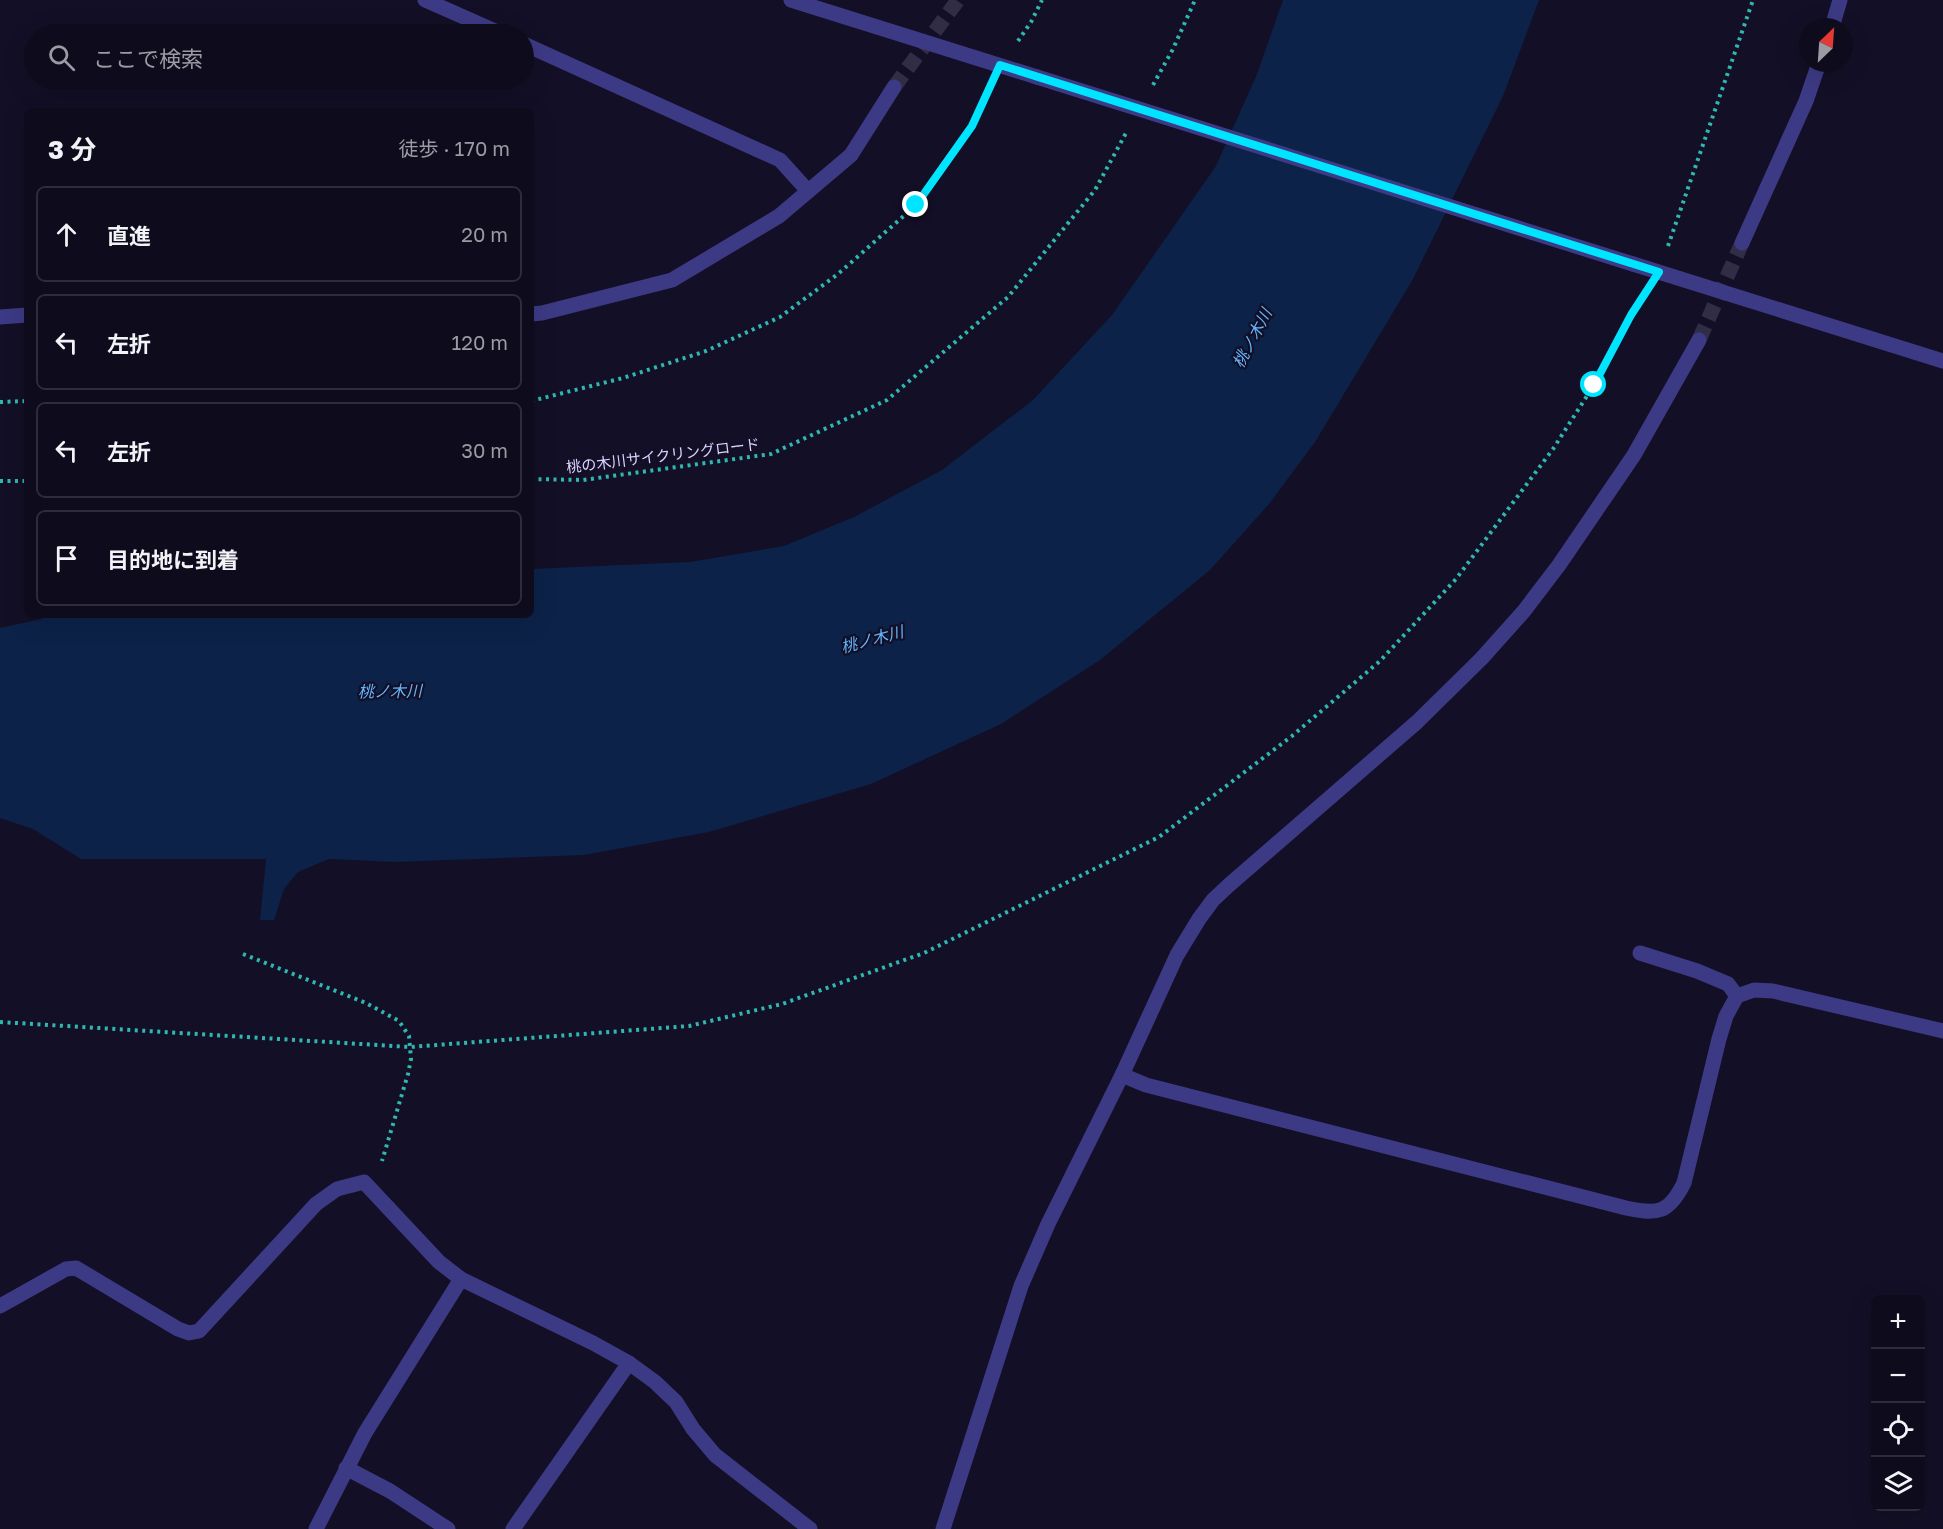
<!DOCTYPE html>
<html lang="ja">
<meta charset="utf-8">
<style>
:root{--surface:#0e0b1c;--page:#171425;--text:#f1f3f6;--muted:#9b9ba3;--line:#2e2b3b}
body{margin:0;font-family:"Golos Text","Noto Sans JP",sans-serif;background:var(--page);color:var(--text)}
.controls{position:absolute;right:18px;bottom:18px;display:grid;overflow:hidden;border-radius:9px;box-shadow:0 6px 24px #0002}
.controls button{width:54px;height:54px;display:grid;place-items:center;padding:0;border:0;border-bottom:2px solid var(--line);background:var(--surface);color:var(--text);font:30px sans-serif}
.compass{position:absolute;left:1799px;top:18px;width:54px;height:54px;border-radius:50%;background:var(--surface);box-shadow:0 6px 24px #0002;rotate:25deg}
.stop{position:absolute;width:18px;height:18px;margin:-14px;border:4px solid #00e5ff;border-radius:50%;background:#fff}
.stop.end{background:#00e5ff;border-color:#fff;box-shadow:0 2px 6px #0008}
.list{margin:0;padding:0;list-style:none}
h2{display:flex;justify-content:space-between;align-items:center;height:78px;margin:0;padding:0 24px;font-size:26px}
h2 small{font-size:20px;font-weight:400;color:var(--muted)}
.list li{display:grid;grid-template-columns:39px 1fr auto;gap:18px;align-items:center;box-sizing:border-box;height:96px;margin:0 12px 12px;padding:0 12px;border:2px solid var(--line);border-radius:9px}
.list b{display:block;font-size:22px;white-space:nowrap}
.list em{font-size:20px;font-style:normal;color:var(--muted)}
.icon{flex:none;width:33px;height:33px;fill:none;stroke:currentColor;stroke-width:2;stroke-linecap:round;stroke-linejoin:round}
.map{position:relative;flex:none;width:1943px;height:1529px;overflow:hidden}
.search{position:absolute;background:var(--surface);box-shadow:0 6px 24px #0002;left:24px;top:24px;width:510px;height:66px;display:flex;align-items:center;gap:15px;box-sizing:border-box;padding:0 21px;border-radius:33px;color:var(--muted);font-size:22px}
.panel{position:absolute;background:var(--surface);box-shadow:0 6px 24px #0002;left:24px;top:108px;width:510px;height:510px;border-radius:9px}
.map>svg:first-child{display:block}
</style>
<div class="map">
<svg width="1943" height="1529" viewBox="0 0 1943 1529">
<rect width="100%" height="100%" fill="#130f26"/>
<path fill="#0c2248" d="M1283,0H1539L1503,96L1412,281L1315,442L1269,504L1210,570L1100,660L1001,724L871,784L709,832L584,855L395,862L329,859L298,872L284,889L274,920H260L266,859H81L33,829L0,818V628L41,619L48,615H531V569L690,562L784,546L854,517L942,470L1033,400L1112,315L1216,166L1257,74Z"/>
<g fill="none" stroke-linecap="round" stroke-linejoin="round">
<g stroke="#312d47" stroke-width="15" stroke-dasharray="15 8" stroke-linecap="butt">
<path d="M894,87L958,0"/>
<path d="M1699,340L1742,243"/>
</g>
<g stroke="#2fb8b0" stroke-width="4" stroke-dasharray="3 4.5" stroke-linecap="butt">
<path d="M1018,41L1031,22L1042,0"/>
<path d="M1153,85L1173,49L1195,0"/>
<path d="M1668,246L1753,0"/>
<path d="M531,401L623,378L706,351L780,317L838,274L916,205L972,126L988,91"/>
<path d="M0,402L27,401"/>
<path d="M531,479L583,480L771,454L887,400L1008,297L1095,190L1126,133"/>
<path d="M0,481H27"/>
<path d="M243,954L366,1003L399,1021L409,1036L411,1059L408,1074L382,1161"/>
<path d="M0,1022L410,1047L689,1026L782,1004L924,953L1159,837L1292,736L1380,661L1456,579L1553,449L1594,385L1631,315L1644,295"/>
</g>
<g stroke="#3d3a85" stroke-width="15">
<path d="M1640,953L1697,971L1728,984L1737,996"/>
<path d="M346,1468L390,1491L448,1529"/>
<path d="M513,1529L629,1363"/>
</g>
<g stroke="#3d3a85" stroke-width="15">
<path d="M425,0L502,34"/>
<path d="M1832,27L1840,0"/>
<path d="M524,44L780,160L808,191"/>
<path d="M1742,243L1806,101L1819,63"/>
<path d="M531,314L542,313L672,280L779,216L851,155L894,87"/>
<path d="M0,317L27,315"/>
<path d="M1122,1075L1146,1085L1626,1208C1658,1215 1669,1213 1684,1183L1719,1039L1726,1016L1737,996L1754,990L1773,991L1943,1031"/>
<path d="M0,1306L66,1269L76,1268L178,1329L189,1333L199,1331L316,1204L337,1189L364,1182L439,1262L461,1279L593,1343L629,1363L655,1382L676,1402L693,1429L715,1455L810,1529"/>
<path d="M316,1529L365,1433L461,1279"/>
<path d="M943,1529L1021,1286L1048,1224L1122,1075L1177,955L1199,919L1213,900L1229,885L1417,722L1482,658L1524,611L1559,565L1634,455L1699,340"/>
</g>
<g stroke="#3d3a85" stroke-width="15">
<path d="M791,0L1037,77"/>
<path d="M1633,264L1943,361"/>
</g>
<path stroke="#3d3a85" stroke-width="15" d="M1037,77L1633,264"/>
</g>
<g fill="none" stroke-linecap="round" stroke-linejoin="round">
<path stroke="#00e5ff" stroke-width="8" d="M916,205L972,126L1000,65L1659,272L1631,315L1594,385"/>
</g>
<g text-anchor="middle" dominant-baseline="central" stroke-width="4.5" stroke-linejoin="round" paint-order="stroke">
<g font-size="15" fill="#d9d4ff" stroke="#130f26">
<text transform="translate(663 455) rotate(-7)">桃の木川サイクリングロード</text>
</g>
<g font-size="16" font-style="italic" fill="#62b6ff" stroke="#130f26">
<text transform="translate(1252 338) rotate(-62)">桃ノ木川</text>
<text transform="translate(872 639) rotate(-15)">桃ノ木川</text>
<text transform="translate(390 691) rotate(-1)">桃ノ木川</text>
</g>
</g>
</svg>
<div class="controls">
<button>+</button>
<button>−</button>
<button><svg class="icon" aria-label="locate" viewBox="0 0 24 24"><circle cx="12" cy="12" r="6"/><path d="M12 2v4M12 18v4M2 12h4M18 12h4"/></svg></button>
<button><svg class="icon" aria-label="layers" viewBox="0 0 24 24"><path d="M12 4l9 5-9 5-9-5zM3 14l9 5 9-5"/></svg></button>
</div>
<svg class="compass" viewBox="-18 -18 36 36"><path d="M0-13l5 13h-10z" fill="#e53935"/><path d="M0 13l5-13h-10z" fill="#9b9ba3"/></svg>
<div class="stop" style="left:1594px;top:385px"></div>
<div class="stop end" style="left:916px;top:205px"></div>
<div class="search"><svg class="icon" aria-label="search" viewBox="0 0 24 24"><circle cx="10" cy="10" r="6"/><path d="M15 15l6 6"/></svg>ここで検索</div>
<section class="panel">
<h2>3 分<small>徒歩 · 170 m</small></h2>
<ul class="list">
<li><svg class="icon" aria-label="ahead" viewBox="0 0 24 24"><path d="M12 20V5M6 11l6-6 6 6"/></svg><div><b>直進</b></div><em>20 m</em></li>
<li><svg class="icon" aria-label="left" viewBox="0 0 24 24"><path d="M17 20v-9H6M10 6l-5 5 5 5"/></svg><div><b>左折</b></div><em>120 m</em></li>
<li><svg class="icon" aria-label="left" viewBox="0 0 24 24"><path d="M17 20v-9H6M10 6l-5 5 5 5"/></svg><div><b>左折</b></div><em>30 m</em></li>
<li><svg class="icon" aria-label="arrive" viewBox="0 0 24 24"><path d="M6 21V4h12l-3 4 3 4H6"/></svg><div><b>目的地に到着</b></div></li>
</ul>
</section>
</div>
